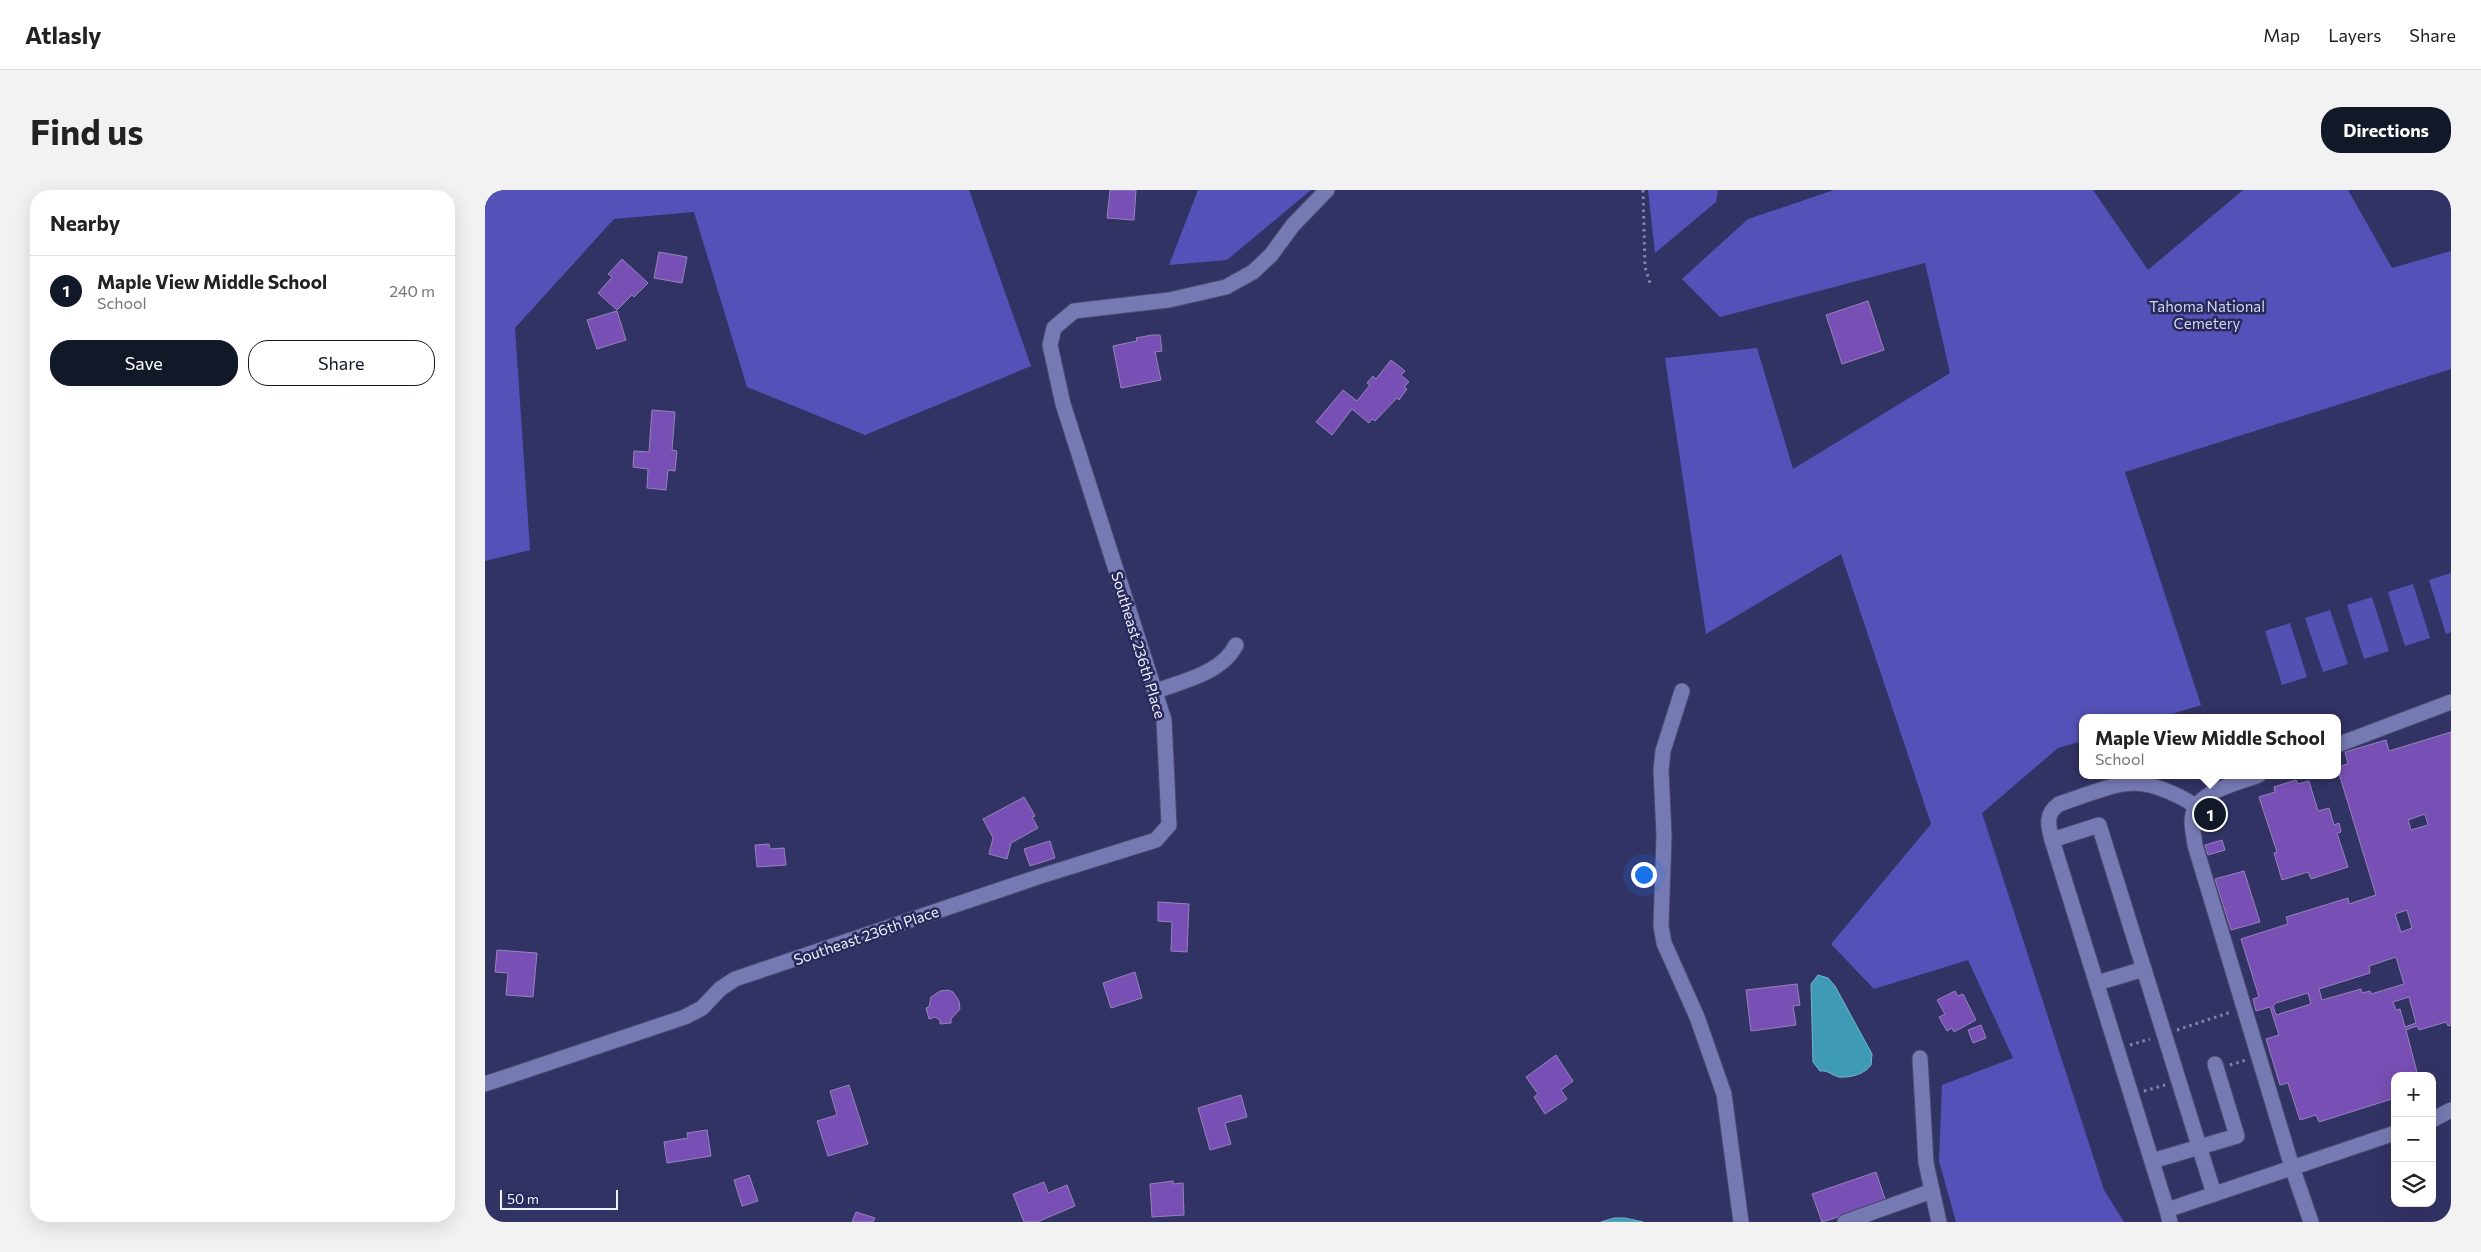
<!DOCTYPE html>
<meta charset="utf-8">
<style>
:root{--surface:#fff;--page:#f2f2f2;--text:#222;--muted:#767676;--line:#e0e0e0;--accent:#111827}
body{margin:0;font-family:Commissioner,sans-serif;background:var(--page);color:var(--text)}
.controls{position:absolute;right:15px;bottom:15px;display:grid;overflow:hidden;border-radius:10px;box-shadow:0 5px 20px #0002}
.controls button{width:45px;height:45px;display:grid;place-items:center;padding:0;border:0;border-bottom:1px solid var(--line);background:var(--surface);color:var(--text);font:25px sans-serif}
.scale{position:absolute;left:15px;bottom:12px;width:118px;box-sizing:border-box;padding-left:5px;border:2px solid #eff1fe;border-top:0;font-size:14px;line-height:18px;white-space:nowrap;color:#eff1fe;-webkit-text-stroke:4px #28295a;paint-order:stroke}
.you{position:absolute;left:1158px;top:684px;width:18px;height:18px;margin:-12px;border:4px solid #fff;border-radius:50%;background:#1a73e8;box-shadow:0 0 0 8px #1a73e833}
.badge{display:grid;place-items:center;width:32px;height:32px;border-radius:50%;background:var(--accent);color:#fff;font-size:16px;font-weight:700}
.pin{position:absolute;translate:-50% -50%;border:2px solid #fff;box-shadow:0 1px 5px #0006}
.popup{position:absolute;left:1594px;top:524px;width:262px;height:65px;box-sizing:border-box;display:grid;place-content:center;border-radius:10px;background:var(--surface);filter:drop-shadow(0 1px 4px #0005);font-size:16px;white-space:nowrap;color:var(--muted)}
.popup b{font-size:19px;color:var(--text)}
.popup::after{content:'';position:absolute;left:50%;top:100%;margin-left:-10px;border:10px solid transparent;border-top-color:var(--surface)}
.list{margin:0;padding:0;list-style:none}
h2{display:flex;justify-content:space-between;align-items:center;height:65px;margin:0;padding:0 20px;font-size:21px}
h2 small{font-size:16px;font-weight:400;color:var(--muted)}
.list li{display:grid;grid-template-columns:32px 1fr auto;gap:15px;align-items:center;box-sizing:border-box;height:70px;padding:0 20px;border-top:1px solid var(--line)}
.list b{display:block;font-size:19px;white-space:nowrap}
.list p{margin:0;font-size:16px;white-space:nowrap;color:var(--muted)}
.list em{font-size:16px;font-style:normal;color:var(--muted)}
.actions{display:flex;gap:10px;padding:15px 20px}
.actions a{flex:1;padding:11px 0;border:1px solid var(--accent);border-radius:20px;text-align:center;font-size:18px;color:var(--accent)}
.actions .main{background:var(--accent);color:#fff}
.icon{flex:none;width:28px;height:28px;fill:none;stroke:currentColor;stroke-width:2;stroke-linecap:round;stroke-linejoin:round}
.map{position:relative;flex:none;width:1966px;height:1032px;overflow:hidden;border-radius:20px}
header{display:flex;align-items:center;gap:30px;box-sizing:border-box;height:70px;padding:0 25px;background:var(--surface);border-bottom:1px solid var(--line)}
header strong{font-size:24px}
nav{display:flex;gap:28px;margin-inline-start:auto;font-size:18px}
.intro{display:flex;align-items:center;justify-content:space-between;box-sizing:border-box;height:120px;padding:0 30px}
h1{margin:0;font-size:35px}
.button{padding:12px 22px;border-radius:20px;background:var(--accent);color:#fff;font-size:18px;font-weight:700}
main{display:flex;gap:30px;padding:0 30px}
aside{flex:1;background:var(--surface);border-radius:20px;box-shadow:0 5px 20px #0002}
.map>svg:first-child{display:block}
</style>
<header>
<strong>Atlasly</strong>
<nav><a>Map</a><a>Layers</a><a>Share</a></nav>
</header>
<div class="intro"><h1>Find us</h1><a class="button">Directions</a></div>
<main>
<aside>
<h2>Nearby<small></small></h2>
<ul class="list">
<li><span class="badge">1</span><div><b>Maple View Middle School</b><p>School</p></div><em>240 m</em></li>
</ul>
<div class="actions"><a class="main">Save</a><a>Share</a></div>
</aside>
<div class="map">
<svg width="1966" height="1032" viewBox="0 0 1966 1032">
<rect width="100%" height="100%" fill="#323365"/>
<g fill="#5352b3">
<path d="M1966,383V442L1961,444L1944,390Z"/>
<path d="M1928,394L1945,448L1920,456L1903,402Z"/>
<path d="M1887,407L1904,461L1879,469L1862,415Z"/>
<path d="M1845,420L1863,474L1838,482L1820,428Z"/>
<path d="M1805,433L1822,487L1797,495L1780,441Z"/>
</g>
<g fill="#5452b8">
<path d="M0,0H484L546,176L380,245L262,197L209,22L129,29L30,138L45,360L0,371Z"/>
<path d="M713,0H826L742,70L684,75Z"/>
<path d="M1163,0H1233L1231,12L1170,63Z"/>
<path d="M1349,0H1608L1663,80L1758,0H1863L1907,78L1966,61V179L1640,282L1716,515L1674,528H1598L1597,551L1573,558L1497,623L1619,1000L1639,1032H1471L1454,971L1457,895L1528,868L1483,770L1389,799L1346,754L1446,634L1356,364L1221,444L1180,168L1272,158L1308,279L1465,183L1440,73L1235,127L1197,89L1263,29Z"/>
</g>
<g fill="#3f9bb5" stroke="#74b5cb">
<path d="M1333,785L1343,788L1350,796L1387,864L1386,875C1380,884 1365,888 1354,887C1346,885 1343,880 1335,881L1328,872L1326,794Z"/>
<path d="M1129,1028H1140L1158,1032H1116Z"/>
</g>
<g fill="#784fb4" stroke="#9683bb" fill-rule="evenodd">
<path d="M625,0H651L649,30L622,28Z"/>
<path d="M174,62L202,67L197,93L169,88Z"/>
<path d="M137,69L163,93L149,107L147,105L132,120L113,103L127,87L123,84Z"/>
<path d="M1383,111L1399,160L1357,174L1341,125Z"/>
<path d="M132,121L141,150L112,159L102,130Z"/>
<path d="M667,145H675L677,161L670,162L676,190L636,198L628,156L652,151L651,148Z"/>
<path d="M906,170L920,181L916,185L924,192L919,197L922,199L914,210L912,208L890,231L887,229L884,233L867,219L847,245L831,232L858,200L872,211L885,195L882,193L888,186L891,189Z"/>
<path d="M167,220L190,222L187,260L192,261L190,281L183,280L181,300L162,298L163,279L148,277L149,261L164,262Z"/>
<path d="M1966,542V835L1963,836L1961,832L1934,840L1932,836L1921,840L1933,886H1910V908L1834,932L1831,925L1815,930L1803,893L1795,895L1781,849L1794,845L1785,817L1771,821L1768,809L1774,807L1756,749L1803,734L1801,727L1863,708L1864,714L1891,705L1852,577L1863,574L1860,562L1901,550L1904,561ZM1940,624L1943,635L1926,640L1923,630ZM1922,720L1927,738L1916,742L1910,724ZM1911,767L1919,794L1886,804L1885,801L1877,803L1876,799L1837,810L1834,799L1885,783L1884,776ZM1823,803L1826,814L1791,825L1788,816L1791,813ZM1924,807L1931,833L1920,837L1915,819L1911,820L1908,812Z"/>
<path d="M1811,590L1813,594L1824,591L1833,621L1844,618L1849,635L1854,633L1856,642L1852,643L1863,677L1826,689L1823,682L1797,690L1789,663L1792,662L1774,607L1790,602L1789,597Z"/>
<path d="M539,607L550,626L547,627L553,638L526,653L522,669L504,664L508,648L498,629Z"/>
<path d="M1737,650L1740,660L1723,665L1720,655Z"/>
<path d="M565,651L570,668L545,676L539,659Z"/>
<path d="M284,654L285,659L299,658L301,675L272,677L270,655Z"/>
<path d="M1759,681L1775,732L1746,740L1730,689Z"/>
<path d="M673,712L704,714L702,762L686,761L687,732L673,731Z"/>
<path d="M12,760L52,763L48,807L21,805L23,783L10,782Z"/>
<path d="M650,782L657,808L626,818L618,793Z"/>
<path d="M1312,794L1315,815L1308,816L1311,835L1266,841L1261,800Z"/>
<path d="M463,800L468,802L474,811L475,819L466,829V833L455,834V830L450,827L444,829L441,818L444,817L446,807L455,801Z"/>
<path d="M1470,801L1473,806L1478,804L1491,830L1469,842L1467,838L1462,841L1454,827L1460,824L1452,810Z"/>
<path d="M1496,835L1501,848L1488,853L1483,840Z"/>
<path d="M1071,865L1088,891L1076,900L1082,909L1060,924L1049,907L1053,904L1041,887Z"/>
<path d="M364,895L383,954L343,966L332,931L352,925L345,901Z"/>
<path d="M756,905L762,927L740,933L746,954L725,960L713,918Z"/>
<path d="M222,940L226,966L182,973L179,952L203,948L202,943Z"/>
<path d="M1391,982L1401,1012L1337,1032L1327,1004Z"/>
<path d="M264,985L273,1011L257,1016L249,990Z"/>
<path d="M688,991V994L698,993L699,1025L667,1027L665,994Z"/>
<path d="M559,992L563,1003L582,995L590,1016L552,1032H539L528,1004Z"/>
<path d="M371,1022L390,1028L388,1032H367Z"/>
</g>
<g fill="none" stroke-linecap="round" stroke-linejoin="round">
<defs>
<g id="minor">
<path d="M671,501C698,491 737,483 751,455"/>
<path d="M1197,501L1178,561L1176,580L1179,646L1176,736L1179,753L1212,827L1239,904L1256,1032"/>
<path d="M1852,555L1966,512"/>
<path d="M1774,585C1751,594 1708,601 1707,631C1707,639 1709,647 1710,655L1807,977L1826,1032"/>
<path d="M1567,650C1563,635 1560,624 1574,614C1635,594 1651,579 1711,616"/>
<path d="M1612,793L1659,779"/>
<path d="M1435,868L1441,973L1454,1032"/>
<path d="M0,894L200,827L217,818L235,799L250,789L556,686L671,650L684,635L679,530L578,214L565,155L569,138L589,121L684,110L741,97L768,82L786,65L808,35L842,0"/>
<path d="M1947,930L1966,920"/>
<path d="M1667,971L1752,946L1730,874"/>
<path d="M1682,1020L1567,650L1614,635L1729,1004"/>
<path d="M1360,1032L1447,1001"/>
<path d="M1685,1032L1682,1020L1910,943"/>
</g>
</defs>
<use href="#minor" stroke="#4a4970" stroke-width="17"/>
<g stroke="#8485a7" stroke-width="3" stroke-dasharray="2.5 4" stroke-linecap="butt">
<path d="M1158,0L1160,77L1165,93"/>
<path d="M1692,840L1746,822"/>
<path d="M1645,855L1665,849"/>
<path d="M1745,875L1761,870"/>
<path d="M1659,901L1680,895"/>
</g>
<use href="#minor" stroke="#767ab3" stroke-width="15"/>
</g>
<g text-anchor="middle" dominant-baseline="central" stroke-width="5" stroke-linejoin="round" paint-order="stroke">
<g font-size="15" fill="#d2d5f0" stroke="#28295a">
<text x="1722" y="116">Tahoma National<tspan x="1722" dy="17">Cemetery</tspan></text>
</g>
<g font-size="15" fill="#eff1fe" stroke="#28295a">
<text transform="translate(654 455) rotate(73)">Southeast 236th Place</text>
<text transform="translate(381 745) rotate(-19)">Southeast 236th Place</text>
</g>
</g>
</svg>
<div class="controls">
<button>+</button>
<button>−</button>
<button><svg class="icon" aria-label="layers" viewBox="0 0 24 24"><path d="M12 4l9 5-9 5-9-5zM3 14l9 5 9-5"/></svg></button>
</div>
<div class="scale">50 m</div>
<div class="you"></div>
<div class="pin badge" style="left:1725px;top:624px">1</div>
<div class="popup"><b>Maple View Middle School</b>School</div>
</div>
</main>
